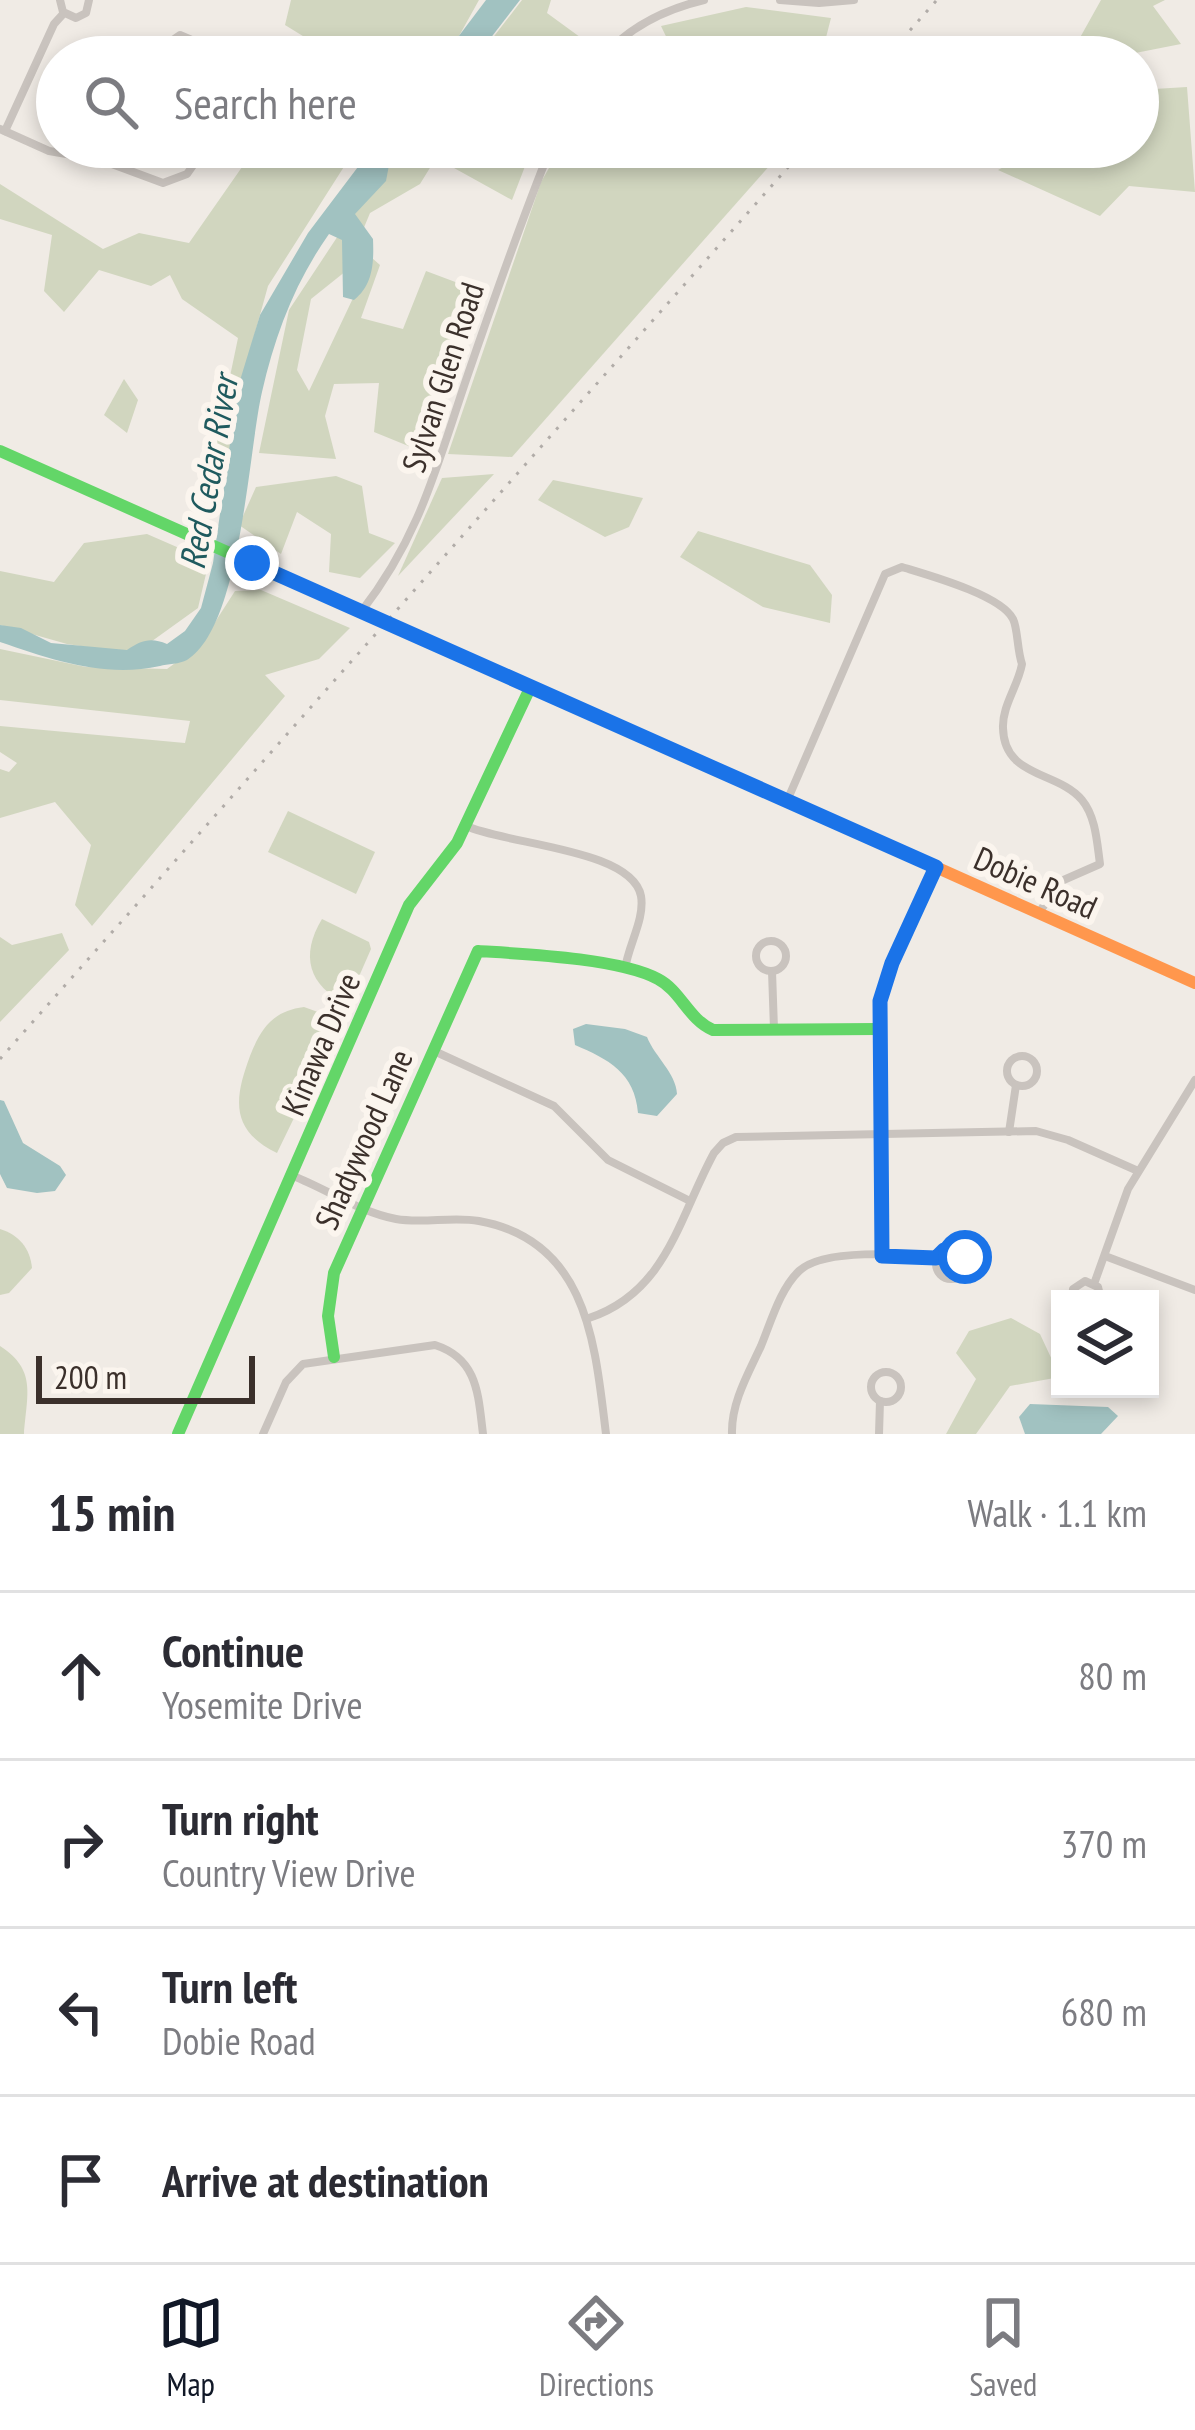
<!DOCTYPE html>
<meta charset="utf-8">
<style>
:root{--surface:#fff;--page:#f7f7f7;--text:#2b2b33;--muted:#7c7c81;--line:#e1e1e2;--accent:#111827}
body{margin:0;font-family:"PT Sans Narrow",sans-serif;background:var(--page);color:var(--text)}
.controls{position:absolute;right:36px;bottom:36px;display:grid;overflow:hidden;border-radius:0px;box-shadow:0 6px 18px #0003}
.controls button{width:108px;height:108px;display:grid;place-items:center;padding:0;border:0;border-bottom:3px solid var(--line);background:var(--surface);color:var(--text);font:60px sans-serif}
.scale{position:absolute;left:36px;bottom:30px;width:219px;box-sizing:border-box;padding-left:12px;border:6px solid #3b302b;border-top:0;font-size:33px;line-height:42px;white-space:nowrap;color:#3b302b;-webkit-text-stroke:9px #fbf5ee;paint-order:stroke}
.stop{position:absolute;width:36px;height:36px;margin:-27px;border:9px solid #1a73e8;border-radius:50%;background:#fff}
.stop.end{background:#1a73e8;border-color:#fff;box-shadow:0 3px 12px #0008}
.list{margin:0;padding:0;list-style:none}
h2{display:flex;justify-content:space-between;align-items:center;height:156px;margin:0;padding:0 48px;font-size:51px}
h2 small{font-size:39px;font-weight:400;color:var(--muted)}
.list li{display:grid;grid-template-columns:78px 1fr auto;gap:36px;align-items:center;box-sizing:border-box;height:168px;padding:0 48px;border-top:3px solid var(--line)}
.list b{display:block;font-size:45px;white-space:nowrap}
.list p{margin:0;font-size:39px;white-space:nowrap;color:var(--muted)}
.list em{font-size:39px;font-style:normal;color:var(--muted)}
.icon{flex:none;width:66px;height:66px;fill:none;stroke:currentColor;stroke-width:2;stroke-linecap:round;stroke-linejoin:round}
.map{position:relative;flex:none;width:1195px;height:1434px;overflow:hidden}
.search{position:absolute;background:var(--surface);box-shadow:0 6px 18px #0003;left:36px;right:36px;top:36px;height:132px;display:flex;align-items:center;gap:30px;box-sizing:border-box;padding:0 42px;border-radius:66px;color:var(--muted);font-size:45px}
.sheet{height:828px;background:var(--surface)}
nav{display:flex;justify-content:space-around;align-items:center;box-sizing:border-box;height:168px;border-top:3px solid var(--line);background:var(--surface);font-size:33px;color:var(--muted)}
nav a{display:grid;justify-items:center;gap:6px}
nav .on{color:var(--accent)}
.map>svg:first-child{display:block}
</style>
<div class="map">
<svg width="1195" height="1434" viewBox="0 0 1195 1434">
<rect width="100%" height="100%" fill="#f0ebe5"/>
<g fill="#d1d6bf">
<path d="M291,0H479L459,36L461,57H319L324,49L285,25Z"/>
<path d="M522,0H551L547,13L584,40L578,50L523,37L512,57H478Z"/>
<path d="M1101,0H1165L1153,6L1181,44L1115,57L1077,43Z"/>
<path d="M746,7L831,18L821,57H669L673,51L661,26Z"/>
<path d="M1187,87L1195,192L1129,186L1100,216L998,170L1040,147H1138V90Z"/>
<path d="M256,147H517L529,156L512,200L436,158L420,184L370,213L346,271L311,299L297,370L309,391L372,258L380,265L361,318L403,329L426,271L482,292L428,454L374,432L379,383L334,384L325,416L336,459L259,453L289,310L394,151L347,162L268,286L243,376L232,452L214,453L238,338L182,299L170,275L151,286L99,270L64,312L44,291L52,235L0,219V184L103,249L139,233L189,243Z"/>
<path d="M561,147H786L512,457L448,454L541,182Z"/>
<path d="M124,379L138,400L127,433L104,415Z"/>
<path d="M494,474L398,576L442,478Z"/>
<path d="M336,476L362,486L369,533L395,543L360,578L329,572L331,534L297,512L281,554L239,525L256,487Z"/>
<path d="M553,480L643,498L629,527L605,537L538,500Z"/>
<path d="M698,531L810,565L832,595L830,623L763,607L680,557Z"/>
<path d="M147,534L209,561L198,608L134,654L67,644L0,625V571L54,582L84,543Z"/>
<path d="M261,590L350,628L319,659L265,675L285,696L92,926L75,905L91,845L55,802L0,818V769L9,772L17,763L0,752V726L185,743L190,721L0,700V649L86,667L167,669L201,644L235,591Z"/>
<path d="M288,811L375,852L356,894L268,852Z"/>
<path d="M322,919L369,942L371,949L347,1004C308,986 300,955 322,919Z"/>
<path d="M62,933L69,950L0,1022V937L12,945Z"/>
<path d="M304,1007L340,1020L312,1082L306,1084L308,1089L277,1153C230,1130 234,1099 250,1056C261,1028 273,1011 304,1007Z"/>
<path d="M0,1229C19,1235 30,1248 32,1268L9,1293L0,1295Z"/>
<path d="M1011,1318L1040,1334L1060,1377L1010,1386L976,1434H946L976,1379L956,1353L969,1331Z"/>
<path d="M0,1346C37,1370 27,1394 24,1434H0Z"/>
</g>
<g fill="#a1c2c1">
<path d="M486,0H520L476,57H443Z"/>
<path d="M373,147H403L389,165L386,181L355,214L373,239C374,263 373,285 354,300L343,297L342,240L329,234C295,282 275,335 262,392C248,453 241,627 187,660C180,664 167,664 160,666C104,678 53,660 0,642V625L21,628L51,643L127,650C141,640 151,637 167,644L185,631L201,608L213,563L238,387L260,315L308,233Z"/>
<path d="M586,1024L625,1029L647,1037C655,1057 676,1073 677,1094L657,1116L638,1113C635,1073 608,1059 575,1045L573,1029Z"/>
<path d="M0,1100L4,1101L23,1143L60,1166L66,1175L55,1191L37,1193L7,1188L0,1174Z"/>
<path d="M1030,1404L1108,1407L1118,1416L1101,1434H1025L1019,1417Z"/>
</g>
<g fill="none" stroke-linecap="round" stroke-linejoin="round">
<g stroke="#c9c3be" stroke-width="8">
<path d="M60,0L63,12L76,18L86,13L89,0"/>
<path d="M780,0L819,3L854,0"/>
<path d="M166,57L167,44L180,35L194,41L196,57"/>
<path d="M603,57C629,27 666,9 704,0"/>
<path d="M0,129L49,151L101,160L163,183L187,174L206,147"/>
<path d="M5,131L54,24L64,13"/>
<path d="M361,612C420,536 436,468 466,380C493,301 520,224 551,147"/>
<path d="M787,801L885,574L902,567C928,575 1001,595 1013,619C1018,629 1017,650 1022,664C1018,686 1002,706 1003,728C1004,778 1058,771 1082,800C1096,817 1097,843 1100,864L1059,882L1039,913"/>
<path d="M466,826C509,845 632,849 641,896C645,919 628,946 625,969"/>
<circle cx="771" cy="956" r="15"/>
<path d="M772,971L774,1029"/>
<path d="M434,1051L554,1106L608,1160L690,1201"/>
<circle cx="1022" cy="1071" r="15"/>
<path d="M1009,1132L1016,1085"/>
<path d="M293,1176C327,1189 359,1212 396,1219C423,1224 452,1216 479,1221C589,1241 595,1346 606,1434"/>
<circle cx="951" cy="1264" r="15"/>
<path d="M882,1256L880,1001L892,963L936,867"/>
<path d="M1105,1256L1195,1290"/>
<path d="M1094,1284L1128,1189L1195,1080"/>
<path d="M1072,1299L1073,1289L1085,1281L1098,1287L1101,1299"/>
<path d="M589,1318C667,1292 679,1217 714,1153L723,1143L736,1137L1036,1131L1068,1140L1138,1171"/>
<circle cx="886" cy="1387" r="15"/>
<path d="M263,1434L286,1382L303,1364L435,1345C478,1359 478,1394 483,1434"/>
<path d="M732,1434C731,1403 748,1374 761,1346C771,1322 780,1289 799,1271C823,1248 904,1254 936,1258"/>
<path d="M879,1434L880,1401"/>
</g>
<g stroke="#63d668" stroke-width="12">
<path d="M0,451L911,856"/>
<path d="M334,1357L328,1316L334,1273L478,951C524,954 619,958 658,979C681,991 688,1019 713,1030L877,1029"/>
<path d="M178,1434L409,905L457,843L531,686"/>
</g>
<path stroke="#ff974d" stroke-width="12" d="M911,856L1195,983"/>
<g stroke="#b1aca8" stroke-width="3" stroke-dasharray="3 9" stroke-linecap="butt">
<path d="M886,57L937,0"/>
<path d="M0,1059L806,147"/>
</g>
</g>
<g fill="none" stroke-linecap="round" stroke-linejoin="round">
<path stroke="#1a73e8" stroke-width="15" d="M252,563L936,867L892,963L880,1001L882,1256L936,1258L944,1250L952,1248L965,1257"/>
</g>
<g text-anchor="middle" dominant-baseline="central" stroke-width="12" stroke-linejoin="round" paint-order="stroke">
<g font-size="33" fill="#3b302b" stroke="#fbf5ee">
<text transform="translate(442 377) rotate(-72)">Sylvan Glen Road</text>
<text transform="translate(1036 882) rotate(24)">Dobie Road</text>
<text transform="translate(320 1044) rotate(-67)">Kinawa Drive</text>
<text transform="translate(363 1139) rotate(-66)">Shadywood Lane</text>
</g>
<g font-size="36" font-style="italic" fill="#1f5a5e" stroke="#fbf5ee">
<text transform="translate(208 472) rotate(-80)">Red Cedar River</text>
</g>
</g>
</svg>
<div class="controls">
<button><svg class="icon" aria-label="layers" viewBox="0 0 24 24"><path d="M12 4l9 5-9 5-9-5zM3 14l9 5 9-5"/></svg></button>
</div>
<div class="scale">200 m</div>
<div class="stop" style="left:965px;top:1257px"></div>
<div class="stop end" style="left:252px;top:563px"></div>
<div class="search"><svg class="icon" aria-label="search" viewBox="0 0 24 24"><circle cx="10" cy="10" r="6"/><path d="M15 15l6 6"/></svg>Search here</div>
</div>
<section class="sheet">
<h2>15 min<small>Walk · 1.1 km</small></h2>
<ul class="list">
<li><svg class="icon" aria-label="ahead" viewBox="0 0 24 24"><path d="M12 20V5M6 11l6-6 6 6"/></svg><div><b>Continue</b><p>Yosemite Drive</p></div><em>80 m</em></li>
<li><svg class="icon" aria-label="right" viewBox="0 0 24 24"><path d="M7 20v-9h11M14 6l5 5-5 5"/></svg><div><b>Turn right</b><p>Country View Drive</p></div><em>370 m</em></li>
<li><svg class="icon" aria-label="left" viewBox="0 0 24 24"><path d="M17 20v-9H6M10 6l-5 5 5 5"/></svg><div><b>Turn left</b><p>Dobie Road</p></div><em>680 m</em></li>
<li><svg class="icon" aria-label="arrive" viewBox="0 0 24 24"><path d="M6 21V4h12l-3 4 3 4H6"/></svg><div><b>Arrive at destination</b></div></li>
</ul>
</section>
<nav>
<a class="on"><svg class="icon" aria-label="map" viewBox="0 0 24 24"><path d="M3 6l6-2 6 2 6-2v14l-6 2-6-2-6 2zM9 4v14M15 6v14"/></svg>Map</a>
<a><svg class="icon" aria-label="directions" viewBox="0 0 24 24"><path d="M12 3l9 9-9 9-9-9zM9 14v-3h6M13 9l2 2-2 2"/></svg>Directions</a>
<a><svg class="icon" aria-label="saved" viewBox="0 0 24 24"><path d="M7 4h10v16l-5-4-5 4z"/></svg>Saved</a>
</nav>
